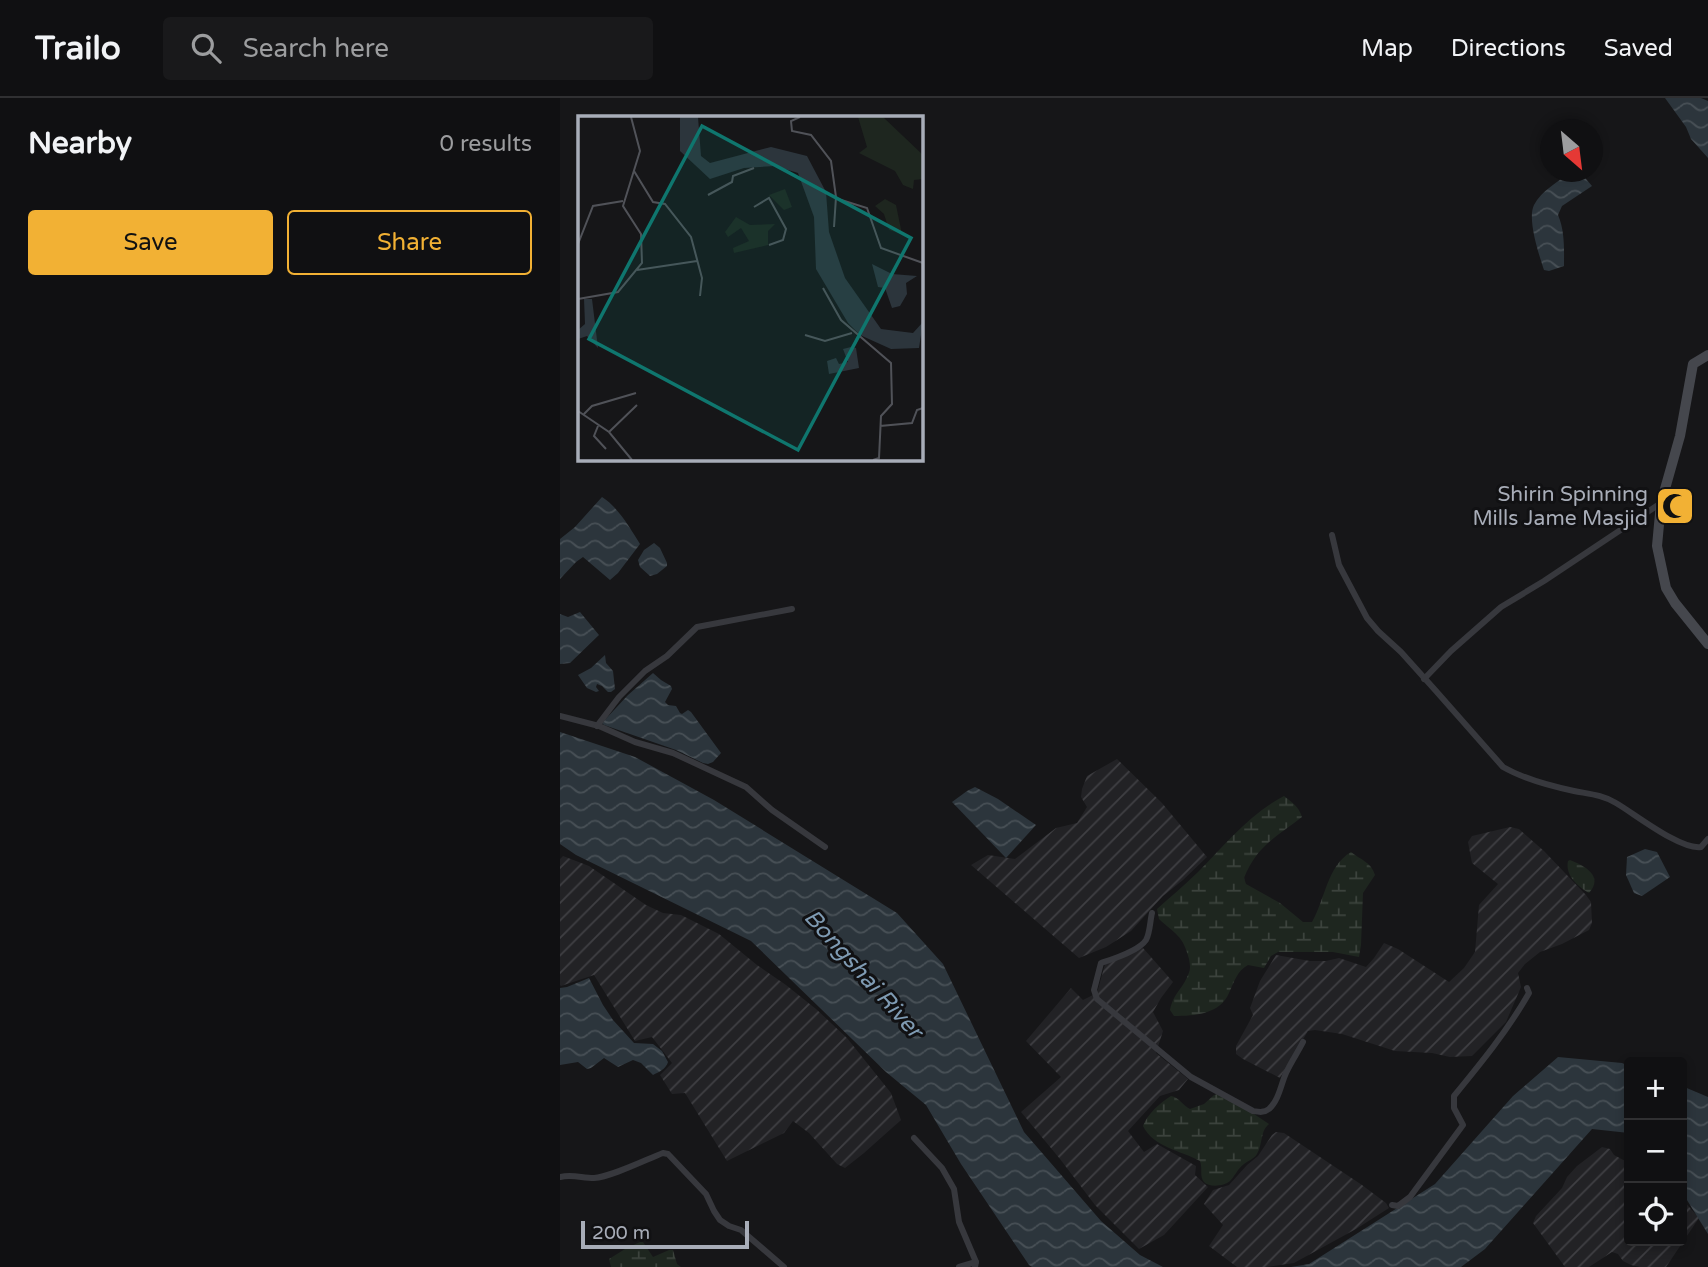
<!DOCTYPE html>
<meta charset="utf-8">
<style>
:root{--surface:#101012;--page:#19191b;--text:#f1f3f6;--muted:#9c9d9f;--line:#303032;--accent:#f2b134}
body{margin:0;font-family:"Varela Round",sans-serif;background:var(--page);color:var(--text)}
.controls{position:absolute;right:21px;bottom:21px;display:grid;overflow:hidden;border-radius:7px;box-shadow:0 4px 10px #0003}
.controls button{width:63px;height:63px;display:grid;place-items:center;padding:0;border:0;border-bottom:2px solid var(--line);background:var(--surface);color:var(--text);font:35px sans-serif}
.compass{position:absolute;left:980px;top:21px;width:63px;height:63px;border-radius:50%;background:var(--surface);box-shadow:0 4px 10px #0003;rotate:152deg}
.scale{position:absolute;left:21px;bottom:18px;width:168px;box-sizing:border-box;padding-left:7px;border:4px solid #a8adb8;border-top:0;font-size:19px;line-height:24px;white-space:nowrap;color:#a8adb8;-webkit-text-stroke:5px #111113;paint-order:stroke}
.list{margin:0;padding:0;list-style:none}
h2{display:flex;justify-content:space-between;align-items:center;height:91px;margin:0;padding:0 28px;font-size:30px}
h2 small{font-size:23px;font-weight:400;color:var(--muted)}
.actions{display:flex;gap:14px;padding:21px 28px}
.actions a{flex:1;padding:16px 0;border:2px solid var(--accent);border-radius:7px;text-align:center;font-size:24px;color:var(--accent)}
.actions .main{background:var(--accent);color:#111}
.icon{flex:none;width:38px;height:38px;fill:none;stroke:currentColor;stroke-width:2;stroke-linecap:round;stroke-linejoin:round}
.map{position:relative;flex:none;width:1148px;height:1169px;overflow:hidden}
header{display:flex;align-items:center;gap:42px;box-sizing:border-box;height:98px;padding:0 35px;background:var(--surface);border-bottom:2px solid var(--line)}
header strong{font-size:33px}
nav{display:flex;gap:38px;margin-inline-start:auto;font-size:24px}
.search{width:490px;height:63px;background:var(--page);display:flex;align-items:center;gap:18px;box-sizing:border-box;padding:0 24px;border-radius:7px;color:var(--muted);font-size:26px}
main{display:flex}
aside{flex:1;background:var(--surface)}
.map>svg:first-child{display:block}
</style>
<header>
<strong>Trailo</strong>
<div class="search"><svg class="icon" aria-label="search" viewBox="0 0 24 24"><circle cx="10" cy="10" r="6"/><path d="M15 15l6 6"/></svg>Search here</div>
<nav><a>Map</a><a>Directions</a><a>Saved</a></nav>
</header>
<main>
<aside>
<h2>Nearby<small>0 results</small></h2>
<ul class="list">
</ul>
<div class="actions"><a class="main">Save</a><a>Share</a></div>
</aside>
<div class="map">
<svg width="1148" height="1169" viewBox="0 0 1148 1169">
<defs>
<pattern id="industrial-furrows" width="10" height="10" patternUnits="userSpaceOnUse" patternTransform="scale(1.75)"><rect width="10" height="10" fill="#222225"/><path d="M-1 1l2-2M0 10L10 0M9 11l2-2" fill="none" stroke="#3f3f43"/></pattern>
<pattern id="wetland-marsh" width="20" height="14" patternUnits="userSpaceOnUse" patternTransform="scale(1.75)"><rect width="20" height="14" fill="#1e261f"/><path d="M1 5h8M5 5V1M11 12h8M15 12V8" fill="none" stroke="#3c433d"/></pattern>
<pattern id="water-waves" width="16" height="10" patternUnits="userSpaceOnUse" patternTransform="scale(1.75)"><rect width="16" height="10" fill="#2c353c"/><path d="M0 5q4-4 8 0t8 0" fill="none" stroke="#485056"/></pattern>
</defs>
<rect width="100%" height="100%" fill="#161618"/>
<g fill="url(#industrial-furrows)">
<path d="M557,661L602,705L647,759L623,782L603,798L571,833L546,849L519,860L411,767L428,757L455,761L496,730L517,725L527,709L521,699L522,691L527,678Z"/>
<path d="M950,729L959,731L984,753L1026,797L1031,804L1032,825L1029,832L1002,846L980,854L965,866L958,875L961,889L946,924L912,958L890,959L872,955L835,953L782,936L755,932L748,933L720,980L683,961L676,956V948L693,917L690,910L700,883L716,857L750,863H766L779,860L806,869L814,860L824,845L838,851L889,884L904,870L915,854L919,807L938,786L912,765L908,744L912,738Z"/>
<path d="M3,758L29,768L86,807L103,815L121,817L159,836L197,867L226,887L256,911L287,940L331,995L341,1022L304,1055L285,1070L277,1066L249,1035L233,1023L224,1035L167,1063L125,995L112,996L100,977L112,965L92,939L75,943L34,877L1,888L0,887V761Z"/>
<path d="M583,850L613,884L601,900L593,914L603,933L596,955L628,981L619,992L600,998L568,1033L584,1054L597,1046L636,1068L635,1077L648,1089L604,1137L579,1151L535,1107L500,1061L461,1014L501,979L466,943L511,890L523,902L537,895L545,866Z"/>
<path d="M716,1034L724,1035L802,1087L826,1105L829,1110L796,1131L734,1165L706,1169H677L649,1148L663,1127L644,1106L653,1092L669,1087L687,1067L698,1058L712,1037Z"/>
<path d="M1042,1049L1050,1051L1054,1057L1069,1065V1143H1122V1101L1139,1120L1106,1169H1080L1071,1167L1063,1163L1058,1156L1052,1154L1029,1169H1005L973,1125L976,1118L1002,1090L1007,1079L1017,1068Z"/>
</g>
<g fill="url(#wetland-marsh)">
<path d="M724,698C732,704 739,709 742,719C717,738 696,749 684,780L686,786L720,805L743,824H752C765,802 767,768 791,754C801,762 811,764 815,777L803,795L801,847L799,859L773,854H718L711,858L704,870L688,867C677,873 674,884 669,895C660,916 635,918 614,918L610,912C614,894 622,892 628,877C631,871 630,867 629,861C623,837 615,836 599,821L597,811C610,799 625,787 638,774C665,747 689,716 724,698Z"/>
<path d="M1010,762C1025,768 1044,778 1029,795C1017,788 1005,777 1008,763Z"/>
<path d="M658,996L673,1002L709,1026C700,1033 703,1046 697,1056C694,1061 689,1062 684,1066C678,1070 675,1078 670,1083C664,1088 650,1090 644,1084C639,1078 643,1071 640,1063C622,1053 593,1049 583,1028C588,1015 600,1005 611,998C619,999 623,1008 630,1011L644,1006L654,997Z"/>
<path d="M80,1144H83L93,1159L109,1152H113L117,1166L121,1169H51L49,1161L65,1151Z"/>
</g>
<g fill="url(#water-waves)">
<path d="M1105,0H1141L1148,3V60L1131,41L1126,29Z"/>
<path d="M1011,74H1020L1032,88L1002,108L998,117C1005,133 1004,151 1004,168L989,173L984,172C979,157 967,121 974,107C981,93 999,83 1011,74Z"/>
<path d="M42,399C58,409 70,430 80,446L58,475L50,482L23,459L16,464L0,481V441L15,429Z"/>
<path d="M94,445L100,450L107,465V468L97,476L90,478L80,469L78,462L84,452Z"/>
<path d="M20,514L39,537L10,565L0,566V516L8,519Z"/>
<path d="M45,557L46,565L53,573L55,591L51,594H48L42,588L37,586L36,589L39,593L36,594L27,590L18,577L31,570Z"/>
<path d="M93,575L101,582L111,588L112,591L105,604L108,607L116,608L120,615L122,616L128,612L131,614L161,655L153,664L148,666L143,665L116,652L44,627L42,625L68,597Z"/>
<path d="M0,634L75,659L154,702L337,815L383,866L464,1034L541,1123L580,1157L603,1169H472L469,1167L401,1066L366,1007L326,974L191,843L16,757L0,746Z"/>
<path d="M415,689L438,701L476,727L446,760L392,704L407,693Z"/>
<path d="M1085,751L1097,754L1110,779L1082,798L1074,795L1066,777L1067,759Z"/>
<path d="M29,880L43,907L53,922L74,945L93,946L102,953L108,964C106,971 99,974 93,977L81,965L73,962L58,969L44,960L31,970L27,971L18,964L0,967V890L7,889Z"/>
<path d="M998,959L1062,965L1069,968V1035L1032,1031L925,1151L901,1169H731L749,1166L875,1086L953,998Z"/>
<path d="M1122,988L1148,999V1136L1122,1094Z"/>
</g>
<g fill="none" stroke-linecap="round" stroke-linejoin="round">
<g stroke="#37383d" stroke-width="6">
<path d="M772,437L779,467L807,520L818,533L841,554L876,593L943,669C964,681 990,688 1014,693C1029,696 1043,697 1056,705C1075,716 1120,752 1141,749L1148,741"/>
<path d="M864,581L891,553L941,509L984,483L1101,405"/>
<path d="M0,618L39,628L75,644L113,655L186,689L212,712L265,749"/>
<path d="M37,628L59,599L85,573L107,558L137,529L232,511"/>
<path d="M592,815C590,823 590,835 586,842C579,853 553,861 541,865L534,892L537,901L631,979L693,1013C699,1014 704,1015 709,1011C719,1002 721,986 726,975C731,964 738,954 743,944"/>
<path d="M354,1040L382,1070L394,1091L399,1124L416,1164L415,1169"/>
<path d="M0,1079C12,1076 22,1080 34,1080C51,1079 85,1062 103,1055L108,1056L146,1096L154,1113L160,1122L169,1128L181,1132L224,1169"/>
<path d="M832,1107L838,1108L850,1099L903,1027L894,1010V998C921,965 948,932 969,895L967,890"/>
<path d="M399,1169L416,1164"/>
</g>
<path stroke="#45474d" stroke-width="10" d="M1148,257L1133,266L1120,338L1101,405L1097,448L1106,490L1115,505L1148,546"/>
</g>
<defs>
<symbol id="mosque-square" viewBox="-11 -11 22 22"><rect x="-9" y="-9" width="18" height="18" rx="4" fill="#f2b134" stroke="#111113"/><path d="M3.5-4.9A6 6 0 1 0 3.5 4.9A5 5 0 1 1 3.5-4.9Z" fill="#111"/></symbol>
</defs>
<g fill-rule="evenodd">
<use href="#mosque-square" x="1093" y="386" width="44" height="44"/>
</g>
<g text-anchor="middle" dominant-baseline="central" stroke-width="6" stroke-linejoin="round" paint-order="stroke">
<g font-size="21" fill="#a8adb8" stroke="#111113" text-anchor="end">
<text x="1088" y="396">Shirin Spinning<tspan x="1088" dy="24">Mills Jame Masjid</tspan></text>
</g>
<g font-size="23" font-style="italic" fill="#7f9bb3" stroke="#111113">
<text transform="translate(303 876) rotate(48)">Bongshai River</text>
</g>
</g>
<g transform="translate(18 18)">
<rect width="345" height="345" fill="#161618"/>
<path d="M280,1H305L345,39V63L336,64L335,73L325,69L317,55L281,37L289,31ZM207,73L214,91L206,94L191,79ZM307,83L318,89L324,118L311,114L306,98L297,90ZM158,101L172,109L197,108L190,115V129L156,137L155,132L171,125L163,112L150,121L147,116Z" fill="#1e261f"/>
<path d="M102,1H120L123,40L132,47L193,31L229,40L248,76L251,116L267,162L303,213L335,217L345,206L341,232L313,233L282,219L270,207L238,153L236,101L220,57L197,50L166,52L132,63L102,35ZM294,148L314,158L339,160L328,167L329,178L322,190L314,192L307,172L300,171ZM6,183H14L20,232L9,220L0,223V214L7,208ZM273,231L278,232L281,252L251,258L249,245L258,242L261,248L270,246L265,233Z" fill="#2c353c"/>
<path fill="none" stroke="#505258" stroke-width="2" d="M222,1L213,5L214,15L233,19L253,45L258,81L256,111M56,55L75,86L87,88L113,121L124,162L122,180M130,79L154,66L155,60L176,52M257,82L289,92L303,132L345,147M176,91L191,82L208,113L205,124L191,129M0,128L15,90L45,85M59,154L119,145M245,172L263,204L313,247L314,288L303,300L301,342L295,344M0,183L40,176L64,147L63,118L45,90L62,35L53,1M227,219L247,225L274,217M0,295L31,316L54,344M6,298L14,290L58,277M20,310L16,320L28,333M302,310L334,307L339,294L345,292M31,316L59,289"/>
<path fill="#0f766e" fill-opacity="0.15" stroke="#0f766e" stroke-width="3.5" d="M124,10L333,122L220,334L11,223Z"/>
<rect width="345" height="345" fill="none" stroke="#a8adb8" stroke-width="3.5"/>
</g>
</svg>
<div class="controls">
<button>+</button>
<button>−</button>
<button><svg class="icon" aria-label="locate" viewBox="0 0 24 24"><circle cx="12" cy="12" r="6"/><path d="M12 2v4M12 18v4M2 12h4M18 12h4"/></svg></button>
</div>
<svg class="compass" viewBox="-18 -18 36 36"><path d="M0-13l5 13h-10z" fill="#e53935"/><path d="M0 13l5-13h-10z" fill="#9c9d9f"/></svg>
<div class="scale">200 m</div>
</div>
</main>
